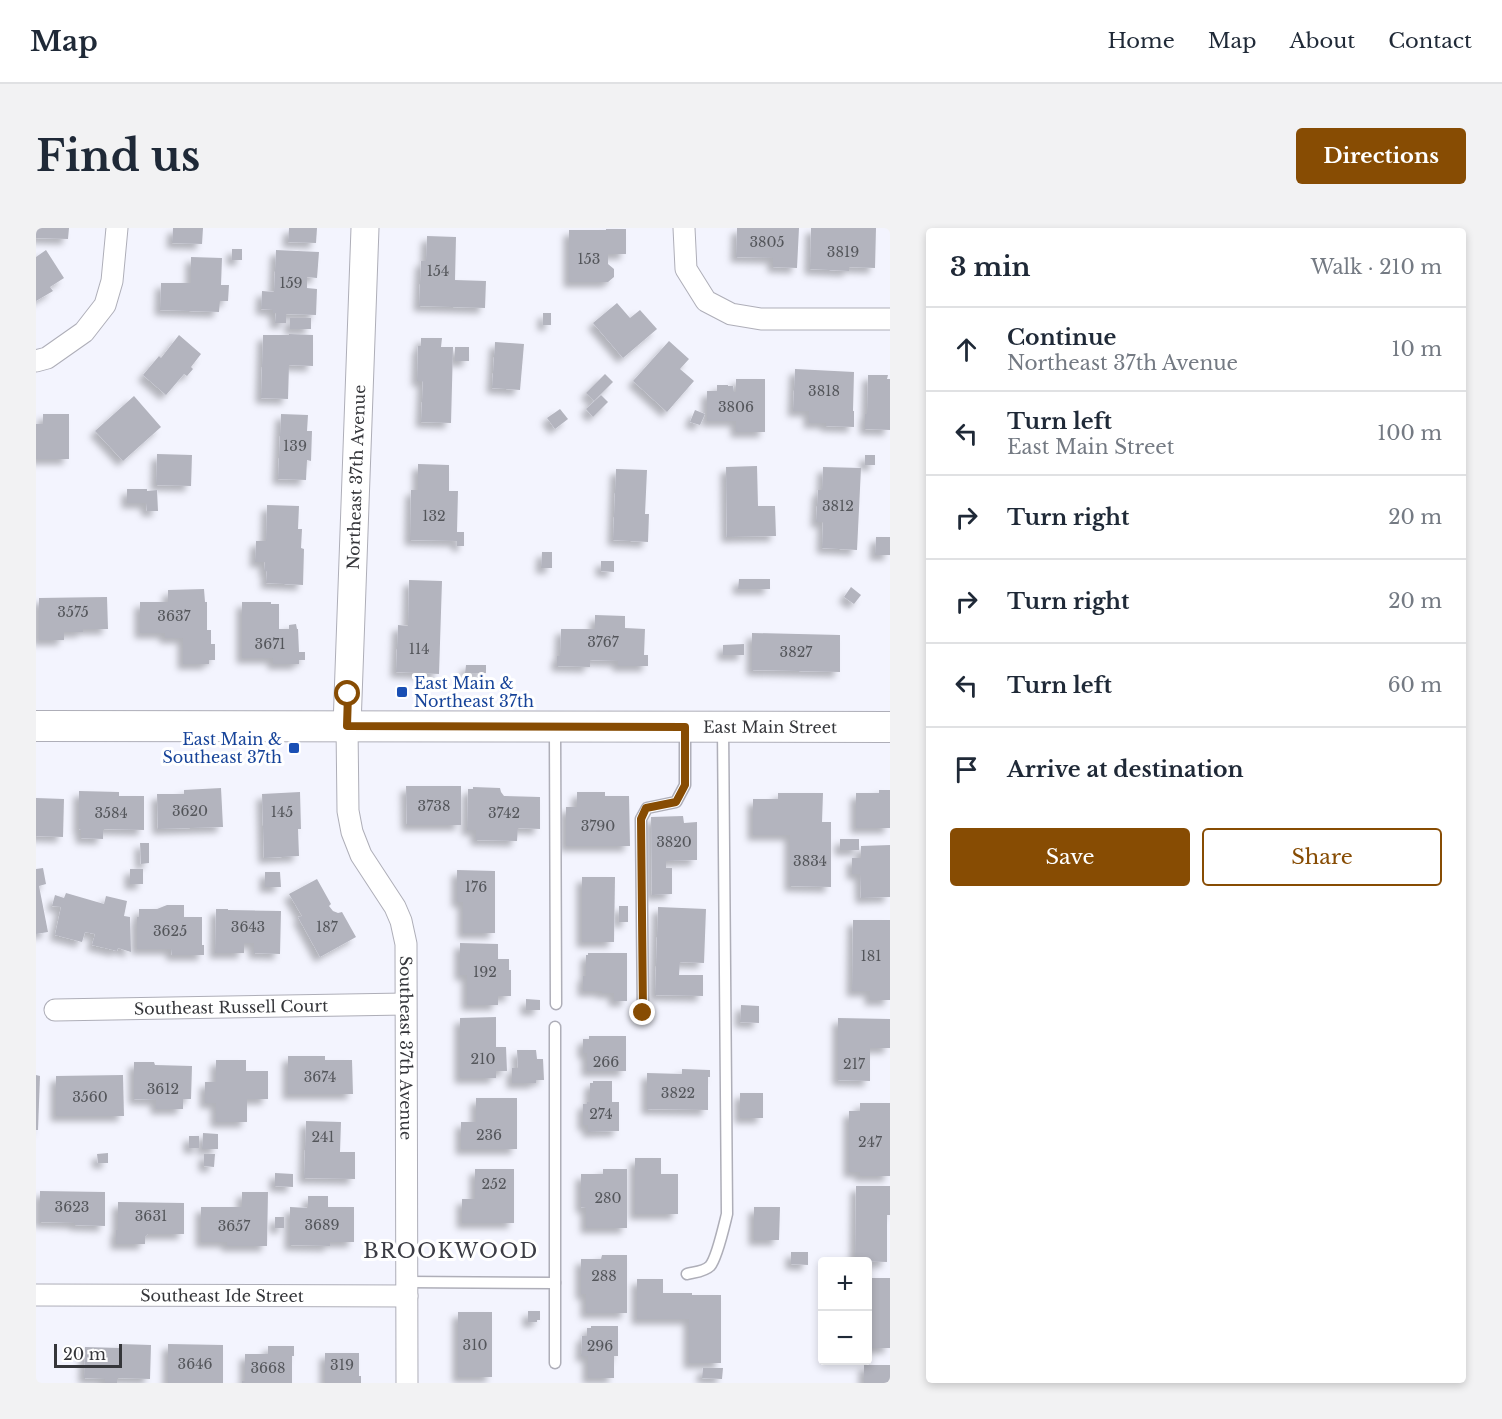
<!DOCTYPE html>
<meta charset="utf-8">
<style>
:root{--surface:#fff;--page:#f2f2f3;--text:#1f2937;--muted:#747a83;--line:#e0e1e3;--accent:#874c03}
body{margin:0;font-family:"Libre Baskerville",serif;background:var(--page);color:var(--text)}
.controls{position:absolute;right:18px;bottom:18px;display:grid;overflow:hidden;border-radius:6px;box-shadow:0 3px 9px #0003}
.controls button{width:54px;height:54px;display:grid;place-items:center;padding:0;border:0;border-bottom:2px solid var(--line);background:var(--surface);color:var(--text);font:30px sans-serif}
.scale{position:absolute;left:18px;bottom:15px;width:68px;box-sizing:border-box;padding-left:6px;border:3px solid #35363a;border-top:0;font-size:16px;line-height:21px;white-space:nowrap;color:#35363a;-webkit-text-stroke:4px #fff;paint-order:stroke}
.stop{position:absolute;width:18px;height:18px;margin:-14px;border:4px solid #874c03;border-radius:50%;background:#fff}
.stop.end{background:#874c03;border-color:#fff;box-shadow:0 2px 6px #0008}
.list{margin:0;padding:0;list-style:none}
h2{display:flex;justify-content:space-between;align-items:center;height:78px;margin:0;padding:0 24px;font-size:26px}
h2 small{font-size:20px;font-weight:400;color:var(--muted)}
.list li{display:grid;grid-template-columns:39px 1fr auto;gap:18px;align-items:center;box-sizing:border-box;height:84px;padding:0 24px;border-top:2px solid var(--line)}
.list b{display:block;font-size:22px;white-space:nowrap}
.list p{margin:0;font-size:20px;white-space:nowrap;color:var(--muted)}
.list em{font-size:20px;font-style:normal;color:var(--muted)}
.actions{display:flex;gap:12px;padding:18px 24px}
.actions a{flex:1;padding:14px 0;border:2px solid var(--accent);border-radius:6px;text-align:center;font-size:21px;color:var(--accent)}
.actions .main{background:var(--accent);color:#fff}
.icon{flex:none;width:33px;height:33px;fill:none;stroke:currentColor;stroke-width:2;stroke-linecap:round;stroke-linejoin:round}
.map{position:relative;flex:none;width:854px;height:1155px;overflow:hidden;border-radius:6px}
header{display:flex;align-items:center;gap:36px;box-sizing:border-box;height:84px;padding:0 30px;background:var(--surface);border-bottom:2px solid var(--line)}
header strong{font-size:28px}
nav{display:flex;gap:33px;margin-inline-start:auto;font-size:21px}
.intro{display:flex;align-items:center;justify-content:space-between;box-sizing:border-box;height:144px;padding:0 36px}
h1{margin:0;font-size:42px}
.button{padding:15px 27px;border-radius:6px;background:var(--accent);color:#fff;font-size:21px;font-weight:700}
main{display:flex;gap:36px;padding:0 36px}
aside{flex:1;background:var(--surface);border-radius:6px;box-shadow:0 3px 9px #0003}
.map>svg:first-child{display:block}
</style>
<header>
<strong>Map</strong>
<nav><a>Home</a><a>Map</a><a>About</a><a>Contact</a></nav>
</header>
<div class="intro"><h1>Find us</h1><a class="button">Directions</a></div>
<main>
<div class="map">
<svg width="854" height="1155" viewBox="0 0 854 1155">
<defs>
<filter id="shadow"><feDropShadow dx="-5.5" dy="5.5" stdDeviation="3" flood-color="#0004"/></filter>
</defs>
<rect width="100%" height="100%" fill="#f3f4fe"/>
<g fill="#b3b4be" filter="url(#shadow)">
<path d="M0,0H33L32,11L0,10Z"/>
<path d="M137,0H167L166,16L136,15Z"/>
<path d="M253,0H281L280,15L252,14Z"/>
<path d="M701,0H763L761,40L737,39V30L700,29Z"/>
<path d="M775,0H840L839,40L813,39V43L774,41Z"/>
<path d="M570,1H590V26H572V36L578,41V49L572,54H533V2H570Z"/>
<path d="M391,8L420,9L419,52L450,53L449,80L383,78L385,33H390Z"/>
<rect x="196" y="21" width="10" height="11"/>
<path d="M10,22L28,50L14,59L17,63L0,73V29Z"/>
<path d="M240,22L283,24L281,50L271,49V60L281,61L280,87L250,86V95H239L240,85H237V82L225,81L226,63L238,64Z"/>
<path d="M155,29L186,30L185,57H193L192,73H184L183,84L124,82L125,55H155Z"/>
<path d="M581,75L594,90L604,82L621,101L587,130L557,95Z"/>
<rect x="507" y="85" width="8" height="12"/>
<rect x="254" y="90" width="21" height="11"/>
<path d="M253,106L277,107V138L253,137L252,171L225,170L227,107H253Z"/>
<path d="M143,107L165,126L155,139L157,141L151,148L148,146L130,167L107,147L123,128L125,130Z"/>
<path d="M385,110H406L405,119H417L415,195L385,194L387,153H381L382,118H385Z"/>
<path d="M633,113L653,131L644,141L658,153L631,184L597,153Z"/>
<path d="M459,114L488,116L484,162L456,160Z"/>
<rect x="419" y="119" width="14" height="14"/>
<path d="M759,141L818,144L817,183H818V199L790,198V195H773V183H757Z"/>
<path d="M569,146L577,154L558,173L550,165Z"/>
<path d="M832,147H852L851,151H854V202L829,201V186H831Z"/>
<path d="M700,151H729V204H700V193H671V163H681V157H692V158H697L698,164H700Z"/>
<path d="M565,167L572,174L557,189L550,181Z"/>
<path d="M98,168L125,199L87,233L59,203Z"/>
<path d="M524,181L532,191L519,201L511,190Z"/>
<path d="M659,182L669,186L664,197L654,194Z"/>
<path d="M7,186H33V231H0V196H7Z"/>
<path d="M245,186L272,187L271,203H276L275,233L271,232L270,252L242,251Z"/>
<path d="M121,226L156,227L155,258L120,257Z"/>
<rect x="829" y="227" width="10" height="10"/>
<path d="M382,236L413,237V263H422L421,304H428V318H421V313L374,312L375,262H382Z"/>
<path d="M721,238L722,278H739L740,308L691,309L690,239Z"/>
<path d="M787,239L825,240L821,322L786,320L787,294H780L782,262H786Z"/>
<path d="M580,241L611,242L609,286H613L612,314L577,312Z"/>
<path d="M91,261H111V263L121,262L122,283H111L110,275H91Z"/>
<path d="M231,277L263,278L262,301H266L265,320L268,321L267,357L230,355L231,343H228L229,334H219L220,313H230Z"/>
<path d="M840,309H854V327H839Z"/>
<path d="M506,324H516V340H505Z"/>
<path d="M565,333H578V344L565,343Z"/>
<path d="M703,351H734V361H702Z"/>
<path d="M373,352L406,353L403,446L360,444L362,397L372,398Z"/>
<path d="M815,359L825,367L818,376L808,369Z"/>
<path d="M168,361L169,374H171V402H175V416H179V432H173V436H147V410H129V405H104V374H132V362Z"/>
<path d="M71,369L72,401H47V404H28V412H3V370Z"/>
<path d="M206,374H235V376H243V401H253V397L260,396L261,401H262L263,424H269V432H263V436H237V430H206Z"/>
<path d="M559,387L589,388V400L609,401L608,427H612V438H582V433L554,432V439L521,438V428H524L525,401H559Z"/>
<path d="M716,405L804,407V444L716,442Z"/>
<path d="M708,416V427H687V417Z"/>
<path d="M430,437H450V445H429Z"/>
<path d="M370,558H425V597H371Z"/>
<path d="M437,559L464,560L465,564L468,568L504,569V601L482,600L481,613L440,612V602H431L432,561H437Z"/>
<path d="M185,560L187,599L122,601L121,566H148V562Z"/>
<path d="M843,562H854V600H820V565H843Z"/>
<path d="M43,563L83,564V568H108V602L67,601V611L45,610V602L43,601Z"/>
<path d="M264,564L265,601H262L263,628L228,630L226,566Z"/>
<path d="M541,564H569V568H593L594,618H530V579H541Z"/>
<path d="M742,565H787L786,594H795V659L754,658V607H717V571H742Z"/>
<path d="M0,570L28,571L27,609L0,608Z"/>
<path d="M647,588L648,595L661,594V632L630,633V640H636V666L616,667L615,589Z"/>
<rect x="804" y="611" width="19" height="11"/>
<path d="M104,615H113V635L105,636Z"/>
<path d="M854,617V669L825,670L824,646H816V630H825V618Z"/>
<path d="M7,640L10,656L3,658L12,704L0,706V641Z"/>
<rect x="94" y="641" width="13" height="15"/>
<path d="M421,642L459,643V705H427V674H421Z"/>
<path d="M229,644H244L245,659H229Z"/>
<path d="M546,649H579L578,714H546Z"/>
<path d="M281,651L295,676L293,678L297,683L302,685L306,684L320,709L284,729L262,689L266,688L253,666Z"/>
<path d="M30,665L68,676L70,668L91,673L88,688L94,689L95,724L82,720L81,723L56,717L59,706L49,704L46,714L19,707L25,679L16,678L19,667L28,670Z"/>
<path d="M131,677H148V689H166V717H168V727H136L135,721H101V689H103V681H121Z"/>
<rect x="583" y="678" width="9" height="16"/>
<path d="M622,679L670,681L668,735L644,734L643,747H667V768L619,767Z"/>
<path d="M180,681H192V682L245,683L244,726L218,725V715H208V725H179Z"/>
<path d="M817,692H854V772H834V763H816Z"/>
<path d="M424,715L462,716V731H473V742H475V768H462V777H431V747H424Z"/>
<path d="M552,725H591V773H578V765H566V763H547V748H550V727H552Z"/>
<path d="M490,771L504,772V782H490Z"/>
<path d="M705,777L723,778V795L704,794Z"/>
<path d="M460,789V819H470L471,843H460V850H424V790Z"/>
<path d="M802,790L854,791V820H834V853L802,852Z"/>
<path d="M553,808H590V843H551V825H547V811H553Z"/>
<path d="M481,822H500L501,831H507L508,852H500V855H476V840H482Z"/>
<path d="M252,828H289V832H316L317,866H252Z"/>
<path d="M180,832H210V843H232V871H211V894H180V875H169V854H180Z"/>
<path d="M98,834H118L119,837L156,838L155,871H147V881H120V872L98,871Z"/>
<path d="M646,841L674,842V849H672V882L611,881V845L646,846Z"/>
<path d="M0,847L4,848L2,902H0Z"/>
<path d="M87,847L88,888H20V848Z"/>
<path d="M557,853H576V874H583V903L552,904V897H547V876H551V874H554V855H557Z"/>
<rect x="704" y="865" width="23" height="25"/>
<path d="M440,870H481V921H425V894H440Z"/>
<path d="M824,875H854V948H824V944H813V883H824Z"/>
<path d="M270,893L305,894L304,924H319V951L268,950Z"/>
<path d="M167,905L182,906V921H166Z"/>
<rect x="153" y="908" width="10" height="12"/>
<path d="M72,925V935H62L61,926Z"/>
<path d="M168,926H179L178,939L168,938Z"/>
<path d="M599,930H625V946H642V986H599Z"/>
<path d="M439,941H478V995H426V971H439Z"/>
<path d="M567,941H591V1000H550V980L545,979V946H567Z"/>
<path d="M239,945L257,946V959L239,958Z"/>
<path d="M820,958H854V987H851V1034L819,1033Z"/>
<path d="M4,963L69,964V998L39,997V995L4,994Z"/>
<path d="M206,964H232L231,1018H191V1014H165V979H206Z"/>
<path d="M272,968H292V979H318V1014H294V1018L254,1017V979L272,980Z"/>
<path d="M82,974L148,975V1006H112L109,1009V1016H80V1002H82Z"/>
<path d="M718,979H744L743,1012H718Z"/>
<rect x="239" y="989" width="9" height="11"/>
<path d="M755,1024H772V1037L755,1036Z"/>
<path d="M566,1027H591V1085H550V1066H545V1031H565Z"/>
<rect x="832" y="1050" width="22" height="70"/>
<path d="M601,1051H627V1065H656V1067H685V1135H653V1091H601Z"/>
<path d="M492,1083H504V1092H501V1094H492Z"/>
<rect x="422" y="1084" width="34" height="65"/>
<path d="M555,1098H582V1128H578V1150H552V1128H545L546,1108H551V1100H555Z"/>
<path d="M84,1116L115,1117L114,1151L81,1150V1155H69V1151L48,1150L49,1119L84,1120Z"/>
<path d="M132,1116L187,1117V1155H132Z"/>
<path d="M232,1118H258V1128H256V1155H206V1153H209V1126H232Z"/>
<path d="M289,1125H323V1148H325V1155H289Z"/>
<rect x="828" y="1137" width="26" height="18"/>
<path d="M667,1140H687L686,1151L666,1150Z"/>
</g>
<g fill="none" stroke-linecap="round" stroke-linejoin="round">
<defs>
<g id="service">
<path d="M519,502L520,776"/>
<path d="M607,785L605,591L611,580L640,574L649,557V499"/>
<path d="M519,799V1135"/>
<path d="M651,1046C658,1044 668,1044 674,1038C681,1030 688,998 691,986L687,499"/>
<path d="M371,1054L519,1055"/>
</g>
<g id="minor">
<path d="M648,0L650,41L670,73L695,86L725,91H854"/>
<path d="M0,133L11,130L48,104L69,77L76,53L81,0"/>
<path id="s1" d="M311,498L312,583L316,604L325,627L359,679L365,693L370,716L371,1155"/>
<path id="s2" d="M19,782L369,776"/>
<path id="s3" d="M0,1067L371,1068"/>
</g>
<g id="tertiary">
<path id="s4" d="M311,498L329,0"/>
</g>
<g id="secondary">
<path id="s5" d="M0,498L854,499"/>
</g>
</defs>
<use href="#service" stroke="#aeaeb8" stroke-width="13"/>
<use href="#minor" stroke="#aeaeb8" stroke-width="23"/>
<use href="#tertiary" stroke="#aeaeb8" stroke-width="29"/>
<use href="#secondary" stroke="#aeaeb8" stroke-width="32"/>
<use href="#service" stroke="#fff" stroke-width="10"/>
<use href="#minor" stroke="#fff" stroke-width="21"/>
<use href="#tertiary" stroke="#fff" stroke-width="27"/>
<use href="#secondary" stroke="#fff" stroke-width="30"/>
</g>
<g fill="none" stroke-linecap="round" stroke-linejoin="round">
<path stroke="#874c03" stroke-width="8" d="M312,466L311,498L649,499V557L640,574L610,580L605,591L607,785"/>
</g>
<g fill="#1a4fb4" stroke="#fff" stroke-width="2">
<rect x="360" y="458" width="12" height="12" rx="3"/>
<rect x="252" y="514" width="12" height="12" rx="3"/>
</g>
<g text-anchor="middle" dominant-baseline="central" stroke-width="6" stroke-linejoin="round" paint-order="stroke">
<g font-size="14" fill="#54565b">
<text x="731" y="14">3805</text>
<text x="807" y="24">3819</text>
<text x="553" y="31">153</text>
<text x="402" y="43">154</text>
<text x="255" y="55">159</text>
<text x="788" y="163">3818</text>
<text x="700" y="179">3806</text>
<text x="259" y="218">139</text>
<text x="802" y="278">3812</text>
<text x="398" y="288">132</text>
<text x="37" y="384">3575</text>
<text x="138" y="388">3637</text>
<text x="567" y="414">3767</text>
<text x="234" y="416">3671</text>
<text x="383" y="421">114</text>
<text x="760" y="424">3827</text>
<text x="398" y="578">3738</text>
<text x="154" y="583">3620</text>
<text x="246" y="584">145</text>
<text x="75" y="585">3584</text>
<text x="468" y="585">3742</text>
<text x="562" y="598">3790</text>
<text x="638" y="614">3820</text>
<text x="774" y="633">3834</text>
<text x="440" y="659">176</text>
<text x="212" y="699">3643</text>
<text x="291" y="699">187</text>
<text x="134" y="703">3625</text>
<text x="835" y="728">181</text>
<text x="449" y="744">192</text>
<text x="447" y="831">210</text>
<text x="570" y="834">266</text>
<text x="818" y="836">217</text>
<text x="284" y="849">3674</text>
<text x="127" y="861">3612</text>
<text x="642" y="865">3822</text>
<text x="54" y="869">3560</text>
<text x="565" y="886">274</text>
<text x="453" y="907">236</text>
<text x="287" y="909">241</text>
<text x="834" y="914">247</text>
<text x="458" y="956">252</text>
<text x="572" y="970">280</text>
<text x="36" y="979">3623</text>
<text x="115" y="988">3631</text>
<text x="286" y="997">3689</text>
<text x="198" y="998">3657</text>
<text x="568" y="1048">288</text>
<text x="439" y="1117">310</text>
<text x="564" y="1118">296</text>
<text x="159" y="1136">3646</text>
<text x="306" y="1137">319</text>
<text x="232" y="1140">3668</text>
</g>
<g font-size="16" fill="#35363a" stroke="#fff">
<text stroke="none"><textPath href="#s4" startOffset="249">Northeast 37th Avenue</textPath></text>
<text stroke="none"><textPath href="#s5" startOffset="734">East Main Street</textPath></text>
<text stroke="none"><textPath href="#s2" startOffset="176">Southeast Russell Court</textPath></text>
<text stroke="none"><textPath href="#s1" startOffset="336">Southeast 37th Avenue</textPath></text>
<text stroke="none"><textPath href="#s3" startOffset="186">Southeast Ide Street</textPath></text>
</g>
<g font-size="16" fill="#164399" stroke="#fff" text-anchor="start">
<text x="378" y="455">East Main &amp;<tspan x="378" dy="18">Northeast 37th</tspan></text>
<text x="246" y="511" text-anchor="end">East Main &amp;<tspan x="246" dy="18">Southeast 37th</tspan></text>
</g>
<g font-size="20" letter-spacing="1.5" fill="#3b3c44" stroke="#fff">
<text x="415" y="1023">BROOKWOOD</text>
</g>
</g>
</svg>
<div class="controls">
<button>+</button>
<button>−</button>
</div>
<div class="scale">20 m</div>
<div class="stop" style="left:312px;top:466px"></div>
<div class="stop end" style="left:607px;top:785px"></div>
</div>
<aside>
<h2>3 min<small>Walk · 210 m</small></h2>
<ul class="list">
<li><svg class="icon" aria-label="ahead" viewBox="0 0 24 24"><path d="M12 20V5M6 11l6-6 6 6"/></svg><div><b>Continue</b><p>Northeast 37th Avenue</p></div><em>10 m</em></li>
<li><svg class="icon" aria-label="left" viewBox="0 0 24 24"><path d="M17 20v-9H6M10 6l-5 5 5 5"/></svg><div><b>Turn left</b><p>East Main Street</p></div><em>100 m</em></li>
<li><svg class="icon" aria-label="right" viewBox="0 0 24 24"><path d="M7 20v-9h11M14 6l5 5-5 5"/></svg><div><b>Turn right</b></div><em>20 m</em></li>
<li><svg class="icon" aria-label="right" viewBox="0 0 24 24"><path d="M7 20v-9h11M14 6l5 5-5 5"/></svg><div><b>Turn right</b></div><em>20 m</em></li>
<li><svg class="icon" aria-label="left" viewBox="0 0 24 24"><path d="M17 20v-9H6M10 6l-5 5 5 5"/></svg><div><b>Turn left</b></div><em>60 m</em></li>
<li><svg class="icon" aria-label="arrive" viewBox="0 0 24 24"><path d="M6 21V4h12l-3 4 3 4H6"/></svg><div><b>Arrive at destination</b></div></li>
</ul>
<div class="actions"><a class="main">Save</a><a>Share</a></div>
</aside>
</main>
